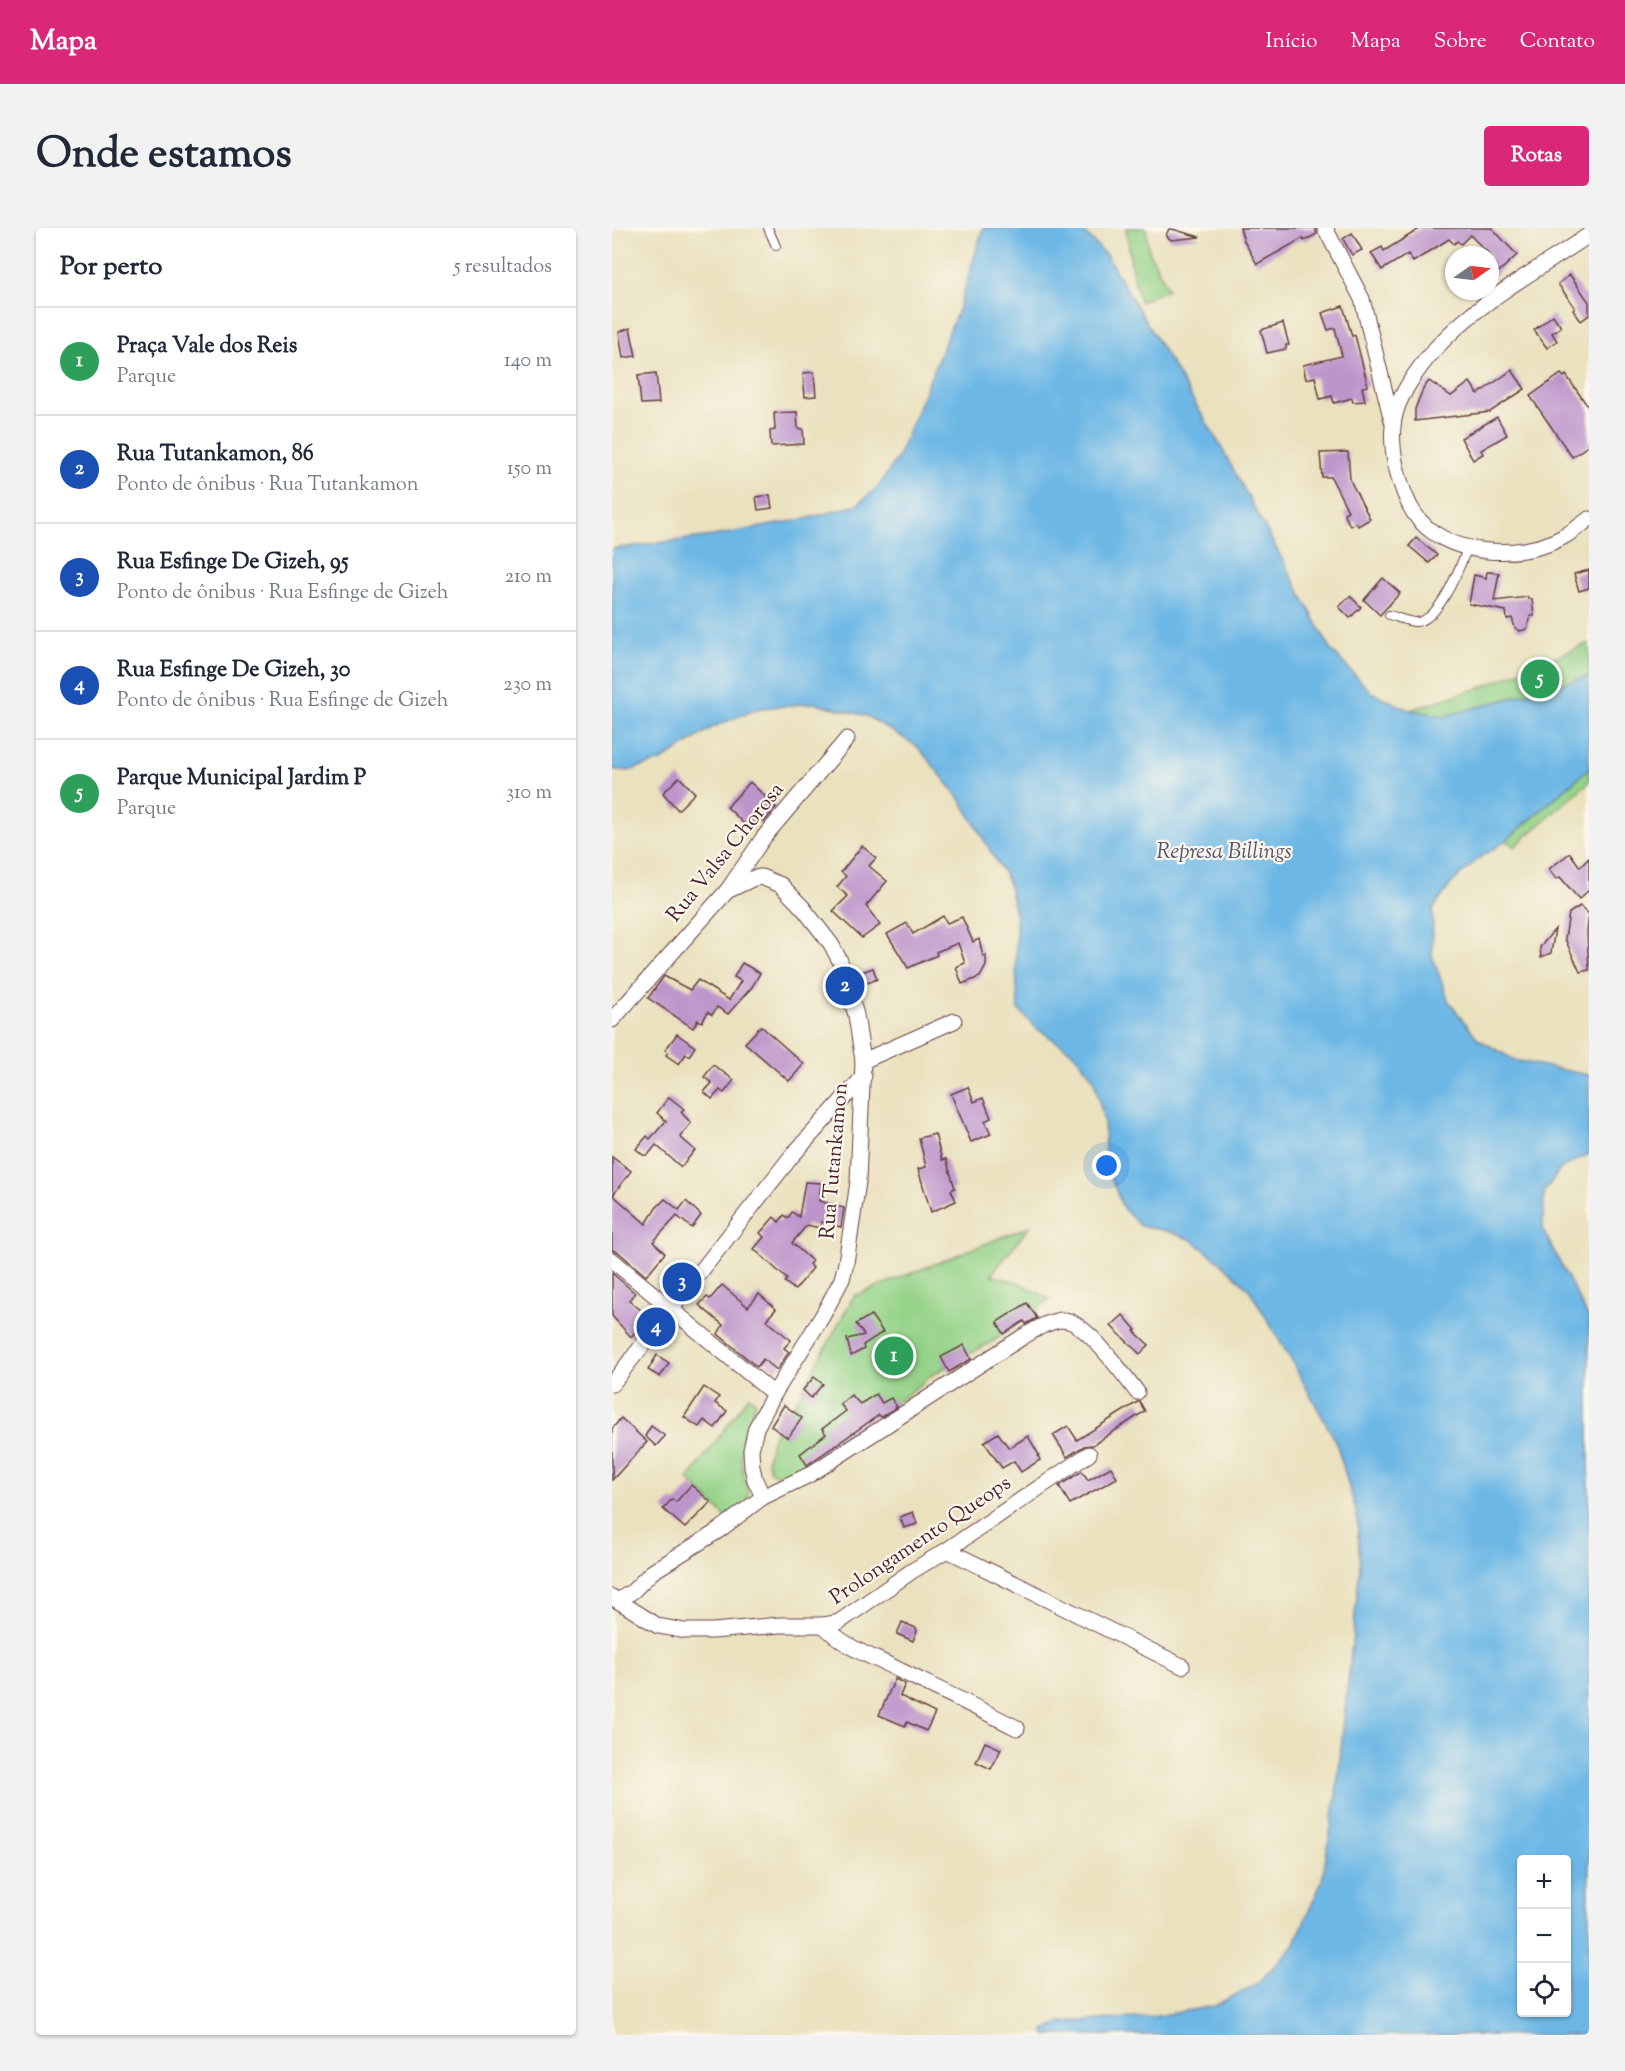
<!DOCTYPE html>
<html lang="pt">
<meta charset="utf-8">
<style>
:root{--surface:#fff;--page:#f2f2f3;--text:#1f2937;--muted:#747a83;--line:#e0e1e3;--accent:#db2777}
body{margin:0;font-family:"Sorts Mill Goudy",serif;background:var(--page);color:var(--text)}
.controls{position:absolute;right:18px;bottom:18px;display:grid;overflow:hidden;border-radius:6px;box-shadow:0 2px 4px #0004}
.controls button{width:54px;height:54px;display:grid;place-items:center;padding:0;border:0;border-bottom:2px solid var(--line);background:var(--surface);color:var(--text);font:30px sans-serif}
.compass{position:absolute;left:833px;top:18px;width:54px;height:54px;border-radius:50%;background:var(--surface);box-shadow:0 2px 4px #0004;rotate:76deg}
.you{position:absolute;left:495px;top:938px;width:21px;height:21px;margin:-15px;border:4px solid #fff;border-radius:50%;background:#1a73e8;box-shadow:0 0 0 9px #1a73e833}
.badge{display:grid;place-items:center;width:39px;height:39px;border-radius:50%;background:var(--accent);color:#fff;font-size:20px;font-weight:700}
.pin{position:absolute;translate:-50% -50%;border:3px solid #fff;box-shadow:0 2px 6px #0006}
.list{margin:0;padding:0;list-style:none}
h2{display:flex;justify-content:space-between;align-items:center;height:78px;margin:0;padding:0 24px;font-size:26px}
h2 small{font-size:20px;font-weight:400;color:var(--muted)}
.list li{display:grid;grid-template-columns:39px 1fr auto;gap:18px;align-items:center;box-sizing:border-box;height:108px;padding:0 24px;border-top:2px solid var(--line)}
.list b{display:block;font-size:22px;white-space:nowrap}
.list p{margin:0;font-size:20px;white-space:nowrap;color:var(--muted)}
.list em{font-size:20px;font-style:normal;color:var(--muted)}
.icon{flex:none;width:33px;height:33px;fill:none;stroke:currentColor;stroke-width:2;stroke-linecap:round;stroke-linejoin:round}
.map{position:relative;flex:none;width:977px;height:1807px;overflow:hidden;border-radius:6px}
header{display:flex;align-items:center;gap:36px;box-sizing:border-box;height:84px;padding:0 30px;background:var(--accent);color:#fff}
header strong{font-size:28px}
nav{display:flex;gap:33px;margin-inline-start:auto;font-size:21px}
.intro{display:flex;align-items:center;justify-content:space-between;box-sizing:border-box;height:144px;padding:0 36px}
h1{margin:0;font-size:42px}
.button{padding:15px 27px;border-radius:6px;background:var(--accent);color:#fff;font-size:21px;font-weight:700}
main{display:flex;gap:36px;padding:0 36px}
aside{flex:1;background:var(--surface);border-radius:6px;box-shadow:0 2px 4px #0004}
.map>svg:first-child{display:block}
</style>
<header>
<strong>Mapa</strong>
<nav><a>Início</a><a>Mapa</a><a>Sobre</a><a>Contato</a></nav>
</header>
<div class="intro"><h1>Onde estamos</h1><a class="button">Rotas</a></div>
<main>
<aside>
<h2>Por perto<small>5 resultados</small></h2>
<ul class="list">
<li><span class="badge" style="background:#2e9e5b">1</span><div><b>Praça Vale dos Reis</b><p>Parque</p></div><em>140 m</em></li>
<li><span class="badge" style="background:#1a4fb4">2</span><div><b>Rua Tutankamon, 86</b><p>Ponto de ônibus · Rua Tutankamon</p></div><em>150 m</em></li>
<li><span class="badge" style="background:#1a4fb4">3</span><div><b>Rua Esfinge De Gizeh, 95</b><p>Ponto de ônibus · Rua Esfinge de Gizeh</p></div><em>210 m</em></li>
<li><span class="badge" style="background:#1a4fb4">4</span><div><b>Rua Esfinge De Gizeh, 30</b><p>Ponto de ônibus · Rua Esfinge de Gizeh</p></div><em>230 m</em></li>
<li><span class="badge" style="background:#2e9e5b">5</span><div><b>Parque Municipal Jardim P</b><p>Parque</p></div><em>310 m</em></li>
</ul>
</aside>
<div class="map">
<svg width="977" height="1807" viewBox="0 0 977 1807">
<rect width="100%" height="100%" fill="#fbf7ec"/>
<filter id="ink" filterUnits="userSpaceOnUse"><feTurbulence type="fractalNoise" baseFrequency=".0167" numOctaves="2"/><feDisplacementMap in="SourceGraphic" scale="12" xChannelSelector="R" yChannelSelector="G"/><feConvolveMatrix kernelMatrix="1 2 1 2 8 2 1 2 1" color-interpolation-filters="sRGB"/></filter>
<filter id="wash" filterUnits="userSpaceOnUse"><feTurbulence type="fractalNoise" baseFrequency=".008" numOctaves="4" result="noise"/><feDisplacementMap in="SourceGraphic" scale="24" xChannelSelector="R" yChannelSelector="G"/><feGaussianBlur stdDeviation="1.35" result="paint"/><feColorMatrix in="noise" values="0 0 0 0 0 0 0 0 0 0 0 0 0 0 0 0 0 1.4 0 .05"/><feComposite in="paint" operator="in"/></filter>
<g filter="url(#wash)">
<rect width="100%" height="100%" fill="#eae1be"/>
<g fill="#95d388" stroke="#70795a" stroke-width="1.5">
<path d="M514,0H534L537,23L556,61L528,74L521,48Z"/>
<path d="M977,415V448L834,488L798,482L868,460Z"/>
<path d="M977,540V554L902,619L895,612Z"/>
<path d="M418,998L379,1047L408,1055L438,1071L383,1112L323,1145L295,1167L185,1241C175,1246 168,1250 158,1243L155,1232L158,1218L164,1203L179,1182L242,1068Z"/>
<path d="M137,1168L144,1174C135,1196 126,1220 131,1244C134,1256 139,1264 135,1277L114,1289L76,1251Z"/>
</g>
<path fill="#6cb7e5" stroke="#5b6b88" stroke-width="1.5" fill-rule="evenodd" d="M371,0H468L494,27L607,215L720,423L759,464L797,482L834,488L977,448V540L895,612L865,632L839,656L821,681L820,727L837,774L866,811L902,832L977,847V926L949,940L932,964L931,1002L977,1091V1807H433V1802L450,1794L540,1789L602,1778L645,1756L682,1717L710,1653L724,1569L748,1339L745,1286L724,1214L678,1130L637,1061L606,1032L578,1011L555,1003L528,998L511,980L499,950L493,926L492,893L482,851L462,825L424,800L406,781L404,738V690L396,653L349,572L305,518L255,488L202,475L148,480L101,499L49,533L16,543L0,541V321L101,308L193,291L245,277L266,259L286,229L323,139L348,77ZM909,1632H954V1784H909Z"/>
<g id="blocks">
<g fill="#bd95cb">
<path d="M628,0H703L705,6L692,13L691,10L645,36L632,13Z"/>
<path d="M809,0H880L905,27L878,52V27L858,7L849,16L845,13L842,16L837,11L801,34L796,26L770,42L759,25L770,19L772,23Z"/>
<path d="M557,1H560L588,9L559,12L554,7Z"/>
<path d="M740,5L750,22L740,27L731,11Z"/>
<path d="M958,47L977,74V87L969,93L961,82L963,80L946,56Z"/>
<path d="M731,78L740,108L743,107L756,158L750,159L753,173L741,174L740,170L722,175L720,168L708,171L703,149L694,151L691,137L730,128L723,100L716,102L710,85Z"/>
<path d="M941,87L949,99L940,105L945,113L935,120L922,102Z"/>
<path d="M671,95L677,117H674V121L655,125L649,102Z"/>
<path d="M18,100L24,128L11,130L7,104Z"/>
<path d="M900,142L913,161L878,184L803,193V181L811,161L817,153L839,168L858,154L866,166Z"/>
<path d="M202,144L204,168L193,169L191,145Z"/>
<path d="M44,145L47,175L29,176L26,147Z"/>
<path d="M949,146L952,149L954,147L977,180V217L960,229L918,168Z"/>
<path d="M185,184L186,201H191L192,216L159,218L158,203L163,202L162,185Z"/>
<path d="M885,189L895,207L869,222L871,226L861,232L849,210Z"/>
<path d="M736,224L738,252L758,291L746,298L744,294L738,298L732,285L736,283L719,249H710L708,225Z"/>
<path d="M158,267L160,280L146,282L144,269Z"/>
<path d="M804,310L825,327L817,335L797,318Z"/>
<path d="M977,342V360L967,363L962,346Z"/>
<path d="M875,344L887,345L882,373L916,369V371H920L922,388H919L915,401L908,403L903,400L900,390L895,391L894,383L857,376L862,347L874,350Z"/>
<path d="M771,350L788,365L768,387L752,372Z"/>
<path d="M738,368L749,379L738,390L727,379Z"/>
<path d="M67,549L83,565L66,582L51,565Z"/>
<path d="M138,554L164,579L152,594L148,590L137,601L115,579Z"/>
<path d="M250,618L264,630L257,638L275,653L254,678L268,697L250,710L221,683L236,668L225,659L234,648L229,644Z"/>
<path d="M958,625L968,639L977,630V662L967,671L948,649L944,651L937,641Z"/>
<path d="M968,678L977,686L975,703L977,742L968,744L953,711L957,685Z"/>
<path d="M331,688L335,695L350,689L361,714L367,711L371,729L374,727V738L368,749L350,756L344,739L353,735L346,715L324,724L325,727L296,740L275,706L295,695L301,706Z"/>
<path d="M943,701L939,725L929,729L928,719Z"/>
<path d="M130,735L148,745L140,759L116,786L105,779L100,787L96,784L90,794L86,792L81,800L36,770L52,748L78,762L86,752L117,772L129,753L122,749Z"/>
<path d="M261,740L265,751L248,758L244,746Z"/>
<path d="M149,798L192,836L177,853L133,815Z"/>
<path d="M65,806L83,819L77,828L74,826L67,836L54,827L56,824L53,822Z"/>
<path d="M101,837L122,852L112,865L108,862L100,871L92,864L100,855L92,849Z"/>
<path d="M356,859L362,874L371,870L379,890L373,893L379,906L359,914L339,866Z"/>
<path d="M57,869L72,881L69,884L79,895L68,909L83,922L69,939L44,917L36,927H31L24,921L35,908L38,911L54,893L45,885Z"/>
<path d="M323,906L330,932L334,931L343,960L339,962L344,973L319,984L306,941L314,939L307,910Z"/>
<path d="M0,929L19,943L1,967L34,996L44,980L53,971L67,982L74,973L89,987L80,1000L65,988L41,1014L53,1025L34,1048L6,1024L0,1022Z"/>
<path d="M193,954L209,955L207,973L232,980L229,999L209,994L208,1000L195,997L180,1015L200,1033L197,1036L201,1040L183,1062L173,1054L175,1051L142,1021L152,1009L148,1005L162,989L167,994L172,987L176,990L180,984L187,989Z"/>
<path d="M0,1045L23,1065L17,1072L37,1089L19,1109L0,1088Z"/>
<path d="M110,1057L136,1079L147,1066L164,1081L154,1092L179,1112L172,1120L177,1124L165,1142L151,1131L145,1139L106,1106L111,1097L87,1077L95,1069L98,1071Z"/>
<path d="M415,1075L425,1090L414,1096L412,1093L392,1106L385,1094Z"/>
<path d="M259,1087L271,1104L251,1117L252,1121L239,1128L235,1111L252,1107L244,1096Z"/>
<path d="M511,1087L524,1102L522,1103L537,1117L528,1126L499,1098Z"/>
<path d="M352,1117L359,1131L337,1144L329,1129Z"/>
<path d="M45,1127L57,1135L48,1149L36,1142Z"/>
<path d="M202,1149L211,1156L199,1170L191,1162Z"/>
<path d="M92,1159L107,1169L103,1175L115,1183L103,1200L92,1192L87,1199L72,1189Z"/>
<path d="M264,1166L270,1175L279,1170L285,1179L269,1189L267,1187L195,1237L188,1226L214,1206L210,1201L234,1183L228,1176L239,1167L248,1176Z"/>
<path d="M527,1173L533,1183L481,1217L472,1218L455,1229L441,1207L456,1198L465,1212Z"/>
<path d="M172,1177L190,1190L176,1210L159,1198Z"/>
<path d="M9,1190L35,1214L0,1252V1201Z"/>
<path d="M39,1198L53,1208L44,1218L33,1208Z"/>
<path d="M386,1205L397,1220L416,1208L427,1227L426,1228L428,1232L409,1244L402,1233L390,1240L372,1214Z"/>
<path d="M499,1239L505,1250L458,1276L447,1258L470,1243L476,1252Z"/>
<path d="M79,1257L99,1274L73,1300L51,1281L60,1271L64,1274Z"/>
<path d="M301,1284L305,1296L292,1300L288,1289Z"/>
<path d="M290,1394L304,1400L305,1403L301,1413L285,1406Z"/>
<path d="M283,1451L293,1456L288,1468L323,1485L314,1503L295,1494L293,1498L267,1487Z"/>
<path d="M373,1514L389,1521L379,1541L364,1534Z"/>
</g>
</g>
</g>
<g filter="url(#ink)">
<use href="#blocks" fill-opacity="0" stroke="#623c41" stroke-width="1.5"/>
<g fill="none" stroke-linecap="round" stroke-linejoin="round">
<defs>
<g id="lane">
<path d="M156,0L164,18"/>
<path d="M777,387C785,389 796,394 804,394C828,393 848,338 856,319"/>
</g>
<g id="street">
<path d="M713,0L750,71L780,193"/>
<path d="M977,7C909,53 829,93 790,168C778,191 779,214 784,238C788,254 793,271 802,285C831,329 909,333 951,309C960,304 969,297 977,291"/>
<path d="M115,663L142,650L149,649L169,657L191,680L219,716L228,733L244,787L251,833L246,954L234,1035L230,1051L211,1087L162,1166L144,1200L139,1222L140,1239L143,1252L151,1269"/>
<path d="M0,792L115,663L152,609L235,511"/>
<path d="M251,833L342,793"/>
<path d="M0,1032L162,1166"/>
<path d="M0,1156L179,929L252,848"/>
<path d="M335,1322L570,1438"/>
<path d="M0,1369L46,1398L73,1403H101L168,1397H211L227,1394L300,1343L335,1322L477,1226"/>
<path d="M6,1373L21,1363L40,1344L106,1303L151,1269L197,1247L409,1110C421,1103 437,1092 452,1092C473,1093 512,1147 525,1164"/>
<path d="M211,1397C238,1423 256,1426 287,1442C326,1461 366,1480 405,1500"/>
</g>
</defs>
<use href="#lane" stroke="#623c41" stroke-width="10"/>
<use href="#street" stroke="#623c41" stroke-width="17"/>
<use href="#lane" stroke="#fff" stroke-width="8"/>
<use href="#street" stroke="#fff" stroke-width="15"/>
</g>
</g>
<g text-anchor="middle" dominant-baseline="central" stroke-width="4.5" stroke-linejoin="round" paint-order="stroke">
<g font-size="21" fill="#4a1f2b" stroke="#fbf7ec">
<text transform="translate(114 625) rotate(-51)">Rua Valsa Chorosa</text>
<text transform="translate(223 933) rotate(-85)">Rua Tutankamon</text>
<text transform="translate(309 1313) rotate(-34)">Prolongamento Queops</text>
</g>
<g font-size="22" font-style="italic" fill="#56546c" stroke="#fbf7ec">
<text x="612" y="625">Represa Billings</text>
</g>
</g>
</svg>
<div class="controls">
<button>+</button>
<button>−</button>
<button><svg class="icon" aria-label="locate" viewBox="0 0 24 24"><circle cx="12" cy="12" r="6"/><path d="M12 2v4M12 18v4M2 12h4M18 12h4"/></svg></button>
</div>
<svg class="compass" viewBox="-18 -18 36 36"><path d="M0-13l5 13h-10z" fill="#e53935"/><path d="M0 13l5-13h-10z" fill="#747a83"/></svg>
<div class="you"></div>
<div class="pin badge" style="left:282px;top:1128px;background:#2e9e5b">1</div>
<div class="pin badge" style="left:233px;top:758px;background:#1a4fb4">2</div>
<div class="pin badge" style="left:70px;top:1054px;background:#1a4fb4">3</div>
<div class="pin badge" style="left:44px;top:1099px;background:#1a4fb4">4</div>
<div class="pin badge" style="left:928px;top:451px;background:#2e9e5b">5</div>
</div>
</main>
